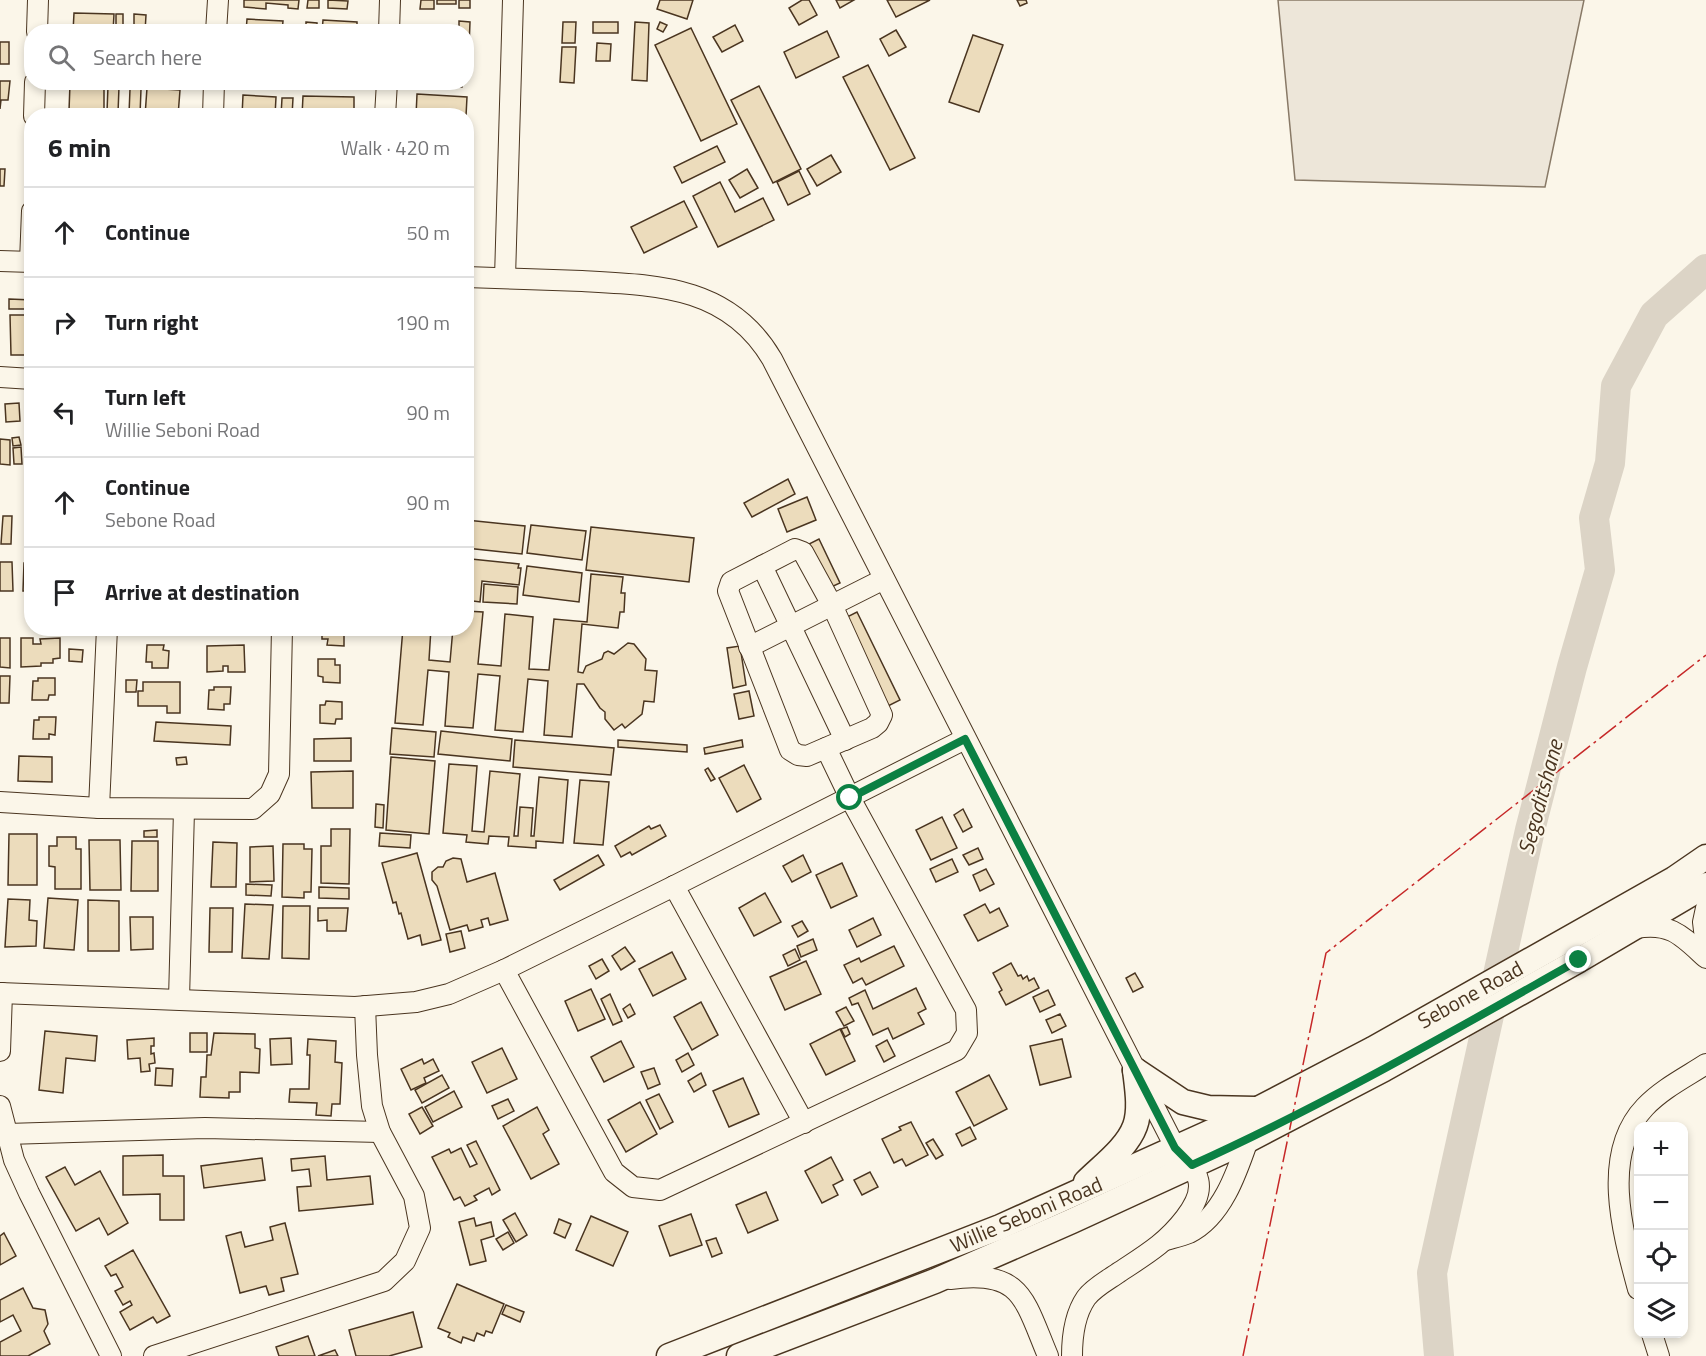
<!DOCTYPE html>
<meta charset="utf-8">
<style>
:root{--surface:#fff;--page:#f6f6f6;--text:#202124;--muted:#757577;--line:#e0e0e0}
body{margin:0;font-family:"Titillium Web",sans-serif;background:var(--page);color:var(--text)}
.controls{position:absolute;right:18px;bottom:18px;display:grid;overflow:hidden;border-radius:12px;box-shadow:0 3px 9px #0003}
.controls button{width:54px;height:54px;display:grid;place-items:center;padding:0;border:0;border-bottom:2px solid var(--line);background:var(--surface);color:var(--text);font:30px sans-serif}
.stop{position:absolute;width:18px;height:18px;margin:-14px;border:4px solid #0b8043;border-radius:50%;background:#fff}
.stop.end{background:#0b8043;border-color:#fff;box-shadow:0 2px 6px #0008}
.list{margin:0;padding:0;list-style:none}
h2{display:flex;justify-content:space-between;align-items:center;height:78px;margin:0;padding:0 24px;font-size:26px}
h2 small{font-size:20px;font-weight:400;color:var(--muted)}
.list li{display:grid;grid-template-columns:39px 1fr auto;gap:18px;align-items:center;box-sizing:border-box;height:90px;padding:0 24px;border-top:2px solid var(--line)}
.list b{display:block;font-size:22px;white-space:nowrap}
.list p{margin:0;font-size:20px;white-space:nowrap;color:var(--muted)}
.list em{font-size:20px;font-style:normal;color:var(--muted)}
.icon{flex:none;width:33px;height:33px;fill:none;stroke:currentColor;stroke-width:2;stroke-linecap:round;stroke-linejoin:round}
.map{position:relative;flex:none;width:1706px;height:1356px;overflow:hidden}
.search{position:absolute;background:var(--surface);box-shadow:0 3px 9px #0003;left:24px;top:24px;width:450px;height:66px;display:flex;align-items:center;gap:15px;box-sizing:border-box;padding:0 21px;border-radius:24px;color:var(--muted);font-size:22px}
.panel{position:absolute;background:var(--surface);box-shadow:0 3px 9px #0003;left:24px;top:108px;width:450px;height:528px;border-radius:24px}
.map>svg:first-child{display:block}
</style>
<div class="map">
<svg width="1706" height="1356" viewBox="0 0 1706 1356">
<rect width="100%" height="100%" fill="#fbf6e9"/>
<path fill="#ede6d9" stroke="#887966" stroke-width="1.5" d="M1278,0H1584L1545,187L1295,180Z"/>
<g fill="none" stroke-linecap="round" stroke-linejoin="round">
<path stroke="#dcd4c6" stroke-width="30" d="M1439,1356L1432,1273L1530,830L1572,667L1600,570L1594,518L1610,463L1616,386L1654,315L1706,269"/>
</g>
<g fill="#ecdcbc" stroke="#4a3520" stroke-width="1.5">
<path d="M244,0H299L298,9L288,8V5L266,3V9L244,7Z"/>
<path d="M308,0H319V8H307Z"/>
<path d="M328,0L348,1L347,9L328,8Z"/>
<path d="M421,0H434V9H420Z"/>
<rect x="437" y="0" width="19" height="4"/>
<rect x="459" y="0" width="11" height="8"/>
<path d="M660,0H693L687,19L657,9Z"/>
<path d="M802,0H809L817,15L799,25L789,8Z"/>
<path d="M836,0H854L840,8Z"/>
<path d="M887,0H930L896,17Z"/>
<path d="M1017,0H1026L1027,3L1020,6Z"/>
<path d="M74,13L114,14L113,32H73Z"/>
<rect x="116" y="14" width="7" height="18"/>
<path d="M134,14L146,15L145,32H134Z"/>
<path d="M247,19L283,21L282,32H246Z"/>
<path d="M323,20L357,22V32H322Z"/>
<path d="M459,21L470,22L469,47H466V32H459Z"/>
<path d="M306,22L317,23V32H306Z"/>
<path d="M563,22H576L575,43H562Z"/>
<rect x="593" y="22" width="25" height="11"/>
<path d="M635,22L649,23L647,81L632,80Z"/>
<path d="M660,22L667,25L663,32L657,29Z"/>
<path d="M735,25L743,41L722,52L713,37Z"/>
<path d="M691,28L737,124L701,141L655,45Z"/>
<path d="M896,30L906,47L889,56L880,39Z"/>
<path d="M827,31L839,57L796,78L784,52Z"/>
<path d="M973,35L1003,45L979,112L949,102Z"/>
<rect x="0" y="42" width="9" height="22"/>
<path d="M597,43L611,44L610,61H596Z"/>
<path d="M562,47H576L574,83L560,82Z"/>
<path d="M868,65L915,158L890,170L843,77Z"/>
<path d="M0,81H10L8,100H1L0,109Z"/>
<rect x="443" y="82" width="19" height="5"/>
<path d="M70,84H87V88H104V112L69,111Z"/>
<path d="M108,86L119,87L118,113L107,112Z"/>
<path d="M759,86L801,169L773,183L731,100Z"/>
<path d="M147,88L180,90L178,116H145Z"/>
<path d="M130,89H141L140,115L129,114Z"/>
<path d="M417,94L467,97L466,116H416Z"/>
<path d="M243,95L276,97L275,116H242Z"/>
<path d="M303,96L354,97V116H302Z"/>
<path d="M282,98H293L292,116H281Z"/>
<path d="M717,146L725,162L682,183L674,167Z"/>
<path d="M831,155L841,172L817,186L807,169Z"/>
<path d="M0,169H5L4,186H0Z"/>
<path d="M747,169L758,188L740,198L729,180Z"/>
<path d="M799,171L810,194L788,205L777,182Z"/>
<path d="M720,182L735,212L763,198L774,220L718,247L693,196Z"/>
<path d="M684,201L697,227L644,253L631,227Z"/>
<path d="M9,299L32,300V309H9Z"/>
<path d="M10,315H32V355H11Z"/>
<path d="M19,403L20,421L6,422L5,404Z"/>
<path d="M19,437L21,445L13,446L12,438Z"/>
<path d="M0,439L10,440V465L0,464Z"/>
<path d="M21,447L22,464H14L13,448Z"/>
<path d="M788,479L795,494L752,517L744,503Z"/>
<path d="M27,482H32V506H26Z"/>
<path d="M807,497L816,520L787,532L778,509Z"/>
<path d="M3,516H12L11,544H1Z"/>
<path d="M26,518H32V545L25,544Z"/>
<path d="M466,520L525,526L522,554L466,548Z"/>
<path d="M531,525L586,531L582,560L527,553Z"/>
<path d="M591,527L694,538L689,582L586,570Z"/>
<path d="M819,539L840,583L827,589L807,545Z"/>
<path d="M471,559L519,564L518,568H521L519,585L482,581L480,602L466,600L469,566Z"/>
<path d="M0,562H12L13,591H0Z"/>
<path d="M24,563H32V591H23Z"/>
<path d="M527,566L582,573L579,602L523,595Z"/>
<path d="M591,574L623,577L621,593H625L624,612H620L618,628L582,624L578,672L583,673L586,666L602,659L604,653L608,651L614,654L628,643L634,644L646,659L645,670L657,671L654,702L644,701L642,714L625,728L622,724L614,730L605,719V712L600,708L584,684H577L572,737L544,735L548,681L528,679L523,732L495,730L500,676L478,674L473,728L445,726L449,672L428,670L423,725L395,723L403,628H431L429,660L450,662L453,628H466V611L483,612L478,664L501,666L505,614L533,617L529,669L549,670L554,619L587,622Z"/>
<path d="M484,584L518,587L517,604L483,602Z"/>
<path d="M857,612L900,700L888,706L845,618Z"/>
<rect x="211" y="628" width="16" height="4"/>
<path d="M322,628H344V646L327,645L328,639H322Z"/>
<path d="M0,638H10V668L0,667Z"/>
<path d="M21,638H33V644H41L40,639L60,638V658L53,659V663H41V666L21,667Z"/>
<path d="M147,645H164L163,650L169,651L168,668H152V662H146Z"/>
<path d="M244,645L245,672H228V666H223V671L207,672V646Z"/>
<path d="M740,646L746,685L733,688L727,648Z"/>
<path d="M69,649L83,650L82,662L69,661Z"/>
<path d="M318,659H335V665H340V683L323,682V677L318,676Z"/>
<path d="M0,676H10L9,703H0Z"/>
<path d="M38,678H55V695H49L48,700H32L33,681H38Z"/>
<path d="M126,680H137L136,692H126Z"/>
<path d="M143,682H180V713H167V706H138V691H143Z"/>
<path d="M214,687H231L230,704H224V710L208,709L209,690H214Z"/>
<path d="M749,691L754,716L739,719L734,694Z"/>
<path d="M326,701L342,702V719H336L335,724L320,723V705H325Z"/>
<path d="M39,717H56L55,735L49,734V739H33L34,720H39Z"/>
<path d="M156,722L231,726L230,745L154,741Z"/>
<path d="M392,728L436,732L434,757L390,754Z"/>
<path d="M441,731L512,739L510,761L438,754Z"/>
<path d="M351,738V761H314V739Z"/>
<path d="M515,740L614,748L611,775L513,767Z"/>
<path d="M618,740L687,745V752L618,747Z"/>
<path d="M742,740L743,747L705,754L704,748Z"/>
<path d="M19,756L52,757V782L18,781Z"/>
<path d="M186,757L187,764L177,765L176,758Z"/>
<path d="M391,757L435,761L429,834L386,830Z"/>
<path d="M449,764L477,766L472,831L484,832L490,771L520,774L514,836H518L520,807L533,808L531,836H534L539,777L568,780L563,843L536,841V848L508,846L509,837L489,836L488,844L466,842L467,835L443,833Z"/>
<path d="M744,765L761,799L737,812L719,778Z"/>
<path d="M708,768L715,779L711,781L705,770Z"/>
<path d="M353,771V808H312L311,772Z"/>
<path d="M580,780L609,782L603,845L574,843Z"/>
<path d="M376,804L384,805L383,828L375,827Z"/>
<path d="M963,809L972,827L963,832L954,815Z"/>
<path d="M942,817L957,848L931,860L916,830Z"/>
<path d="M660,825L666,836L632,855L630,852L621,857L615,846L649,826L651,829Z"/>
<path d="M331,829H350L349,884L321,883V846H331Z"/>
<path d="M157,830V837H144V831Z"/>
<path d="M380,833L411,835L410,848L379,846Z"/>
<path d="M9,834H37V885H8Z"/>
<path d="M57,837H76V849H81V889H55V867L49,866V846H57Z"/>
<path d="M89,840H120L121,890H90Z"/>
<path d="M132,841H158V891H131Z"/>
<path d="M213,842L237,843L236,887H211Z"/>
<path d="M283,844H304V849H312L311,892H304V898L282,897Z"/>
<path d="M273,846L274,881L250,882V847Z"/>
<path d="M978,848L983,859L969,865L963,855Z"/>
<path d="M417,853L441,940L422,945L420,935L408,939L401,913L399,914L396,902L393,903L382,863Z"/>
<path d="M598,855L604,865L560,890L554,880Z"/>
<path d="M803,855L811,872L792,882L783,866Z"/>
<path d="M453,858L461,859L467,882L495,873L508,920L490,925L488,918L481,920L483,927L469,931L467,925L450,930L437,886L432,880V872L438,867H443L446,861Z"/>
<path d="M952,859L958,872L936,882L930,869Z"/>
<path d="M842,863L857,896L831,908L816,875Z"/>
<path d="M986,869L994,884L980,891L973,875Z"/>
<path d="M246,884L272,885L271,896L246,895Z"/>
<path d="M319,887L349,888V899L319,898Z"/>
<path d="M765,893L781,922L754,936L739,908Z"/>
<path d="M48,898L78,900L74,950L44,948Z"/>
<path d="M8,899L30,900L29,920L37,921L36,946L5,947Z"/>
<path d="M88,900L119,901V951H88Z"/>
<path d="M245,904L273,905L269,959L242,958Z"/>
<path d="M985,904L990,913L999,908L1008,926L978,941L964,915Z"/>
<path d="M283,906H310L309,959L282,958Z"/>
<path d="M210,908H233L232,952H209Z"/>
<path d="M318,908H348L346,931H327V920L318,921Z"/>
<path d="M130,917H153V949L131,950Z"/>
<path d="M873,918L881,935L857,947L849,930Z"/>
<path d="M802,921L808,931L798,937L792,926Z"/>
<path d="M461,931L465,948L450,952L446,934Z"/>
<path d="M813,939L817,950L801,957L797,946Z"/>
<path d="M894,946L904,966L866,985L862,978L853,983L844,965L859,958L861,962Z"/>
<path d="M625,947L635,961L621,970L612,956Z"/>
<path d="M795,949L800,960L788,966L783,955Z"/>
<path d="M672,952L686,979L653,996L639,969Z"/>
<path d="M602,959L609,971L596,979L589,966Z"/>
<path d="M806,961L821,994L785,1010L770,977Z"/>
<path d="M1011,963L1018,976L1021,975L1023,979L1027,976L1029,981L1034,978L1039,988L1006,1005L999,992L1002,990L993,973Z"/>
<path d="M1135,973L1143,987L1133,992L1126,978Z"/>
<path d="M916,988L926,1009L918,1013L924,1024L893,1039L888,1028L873,1035L858,1003L852,1005L849,998L865,990L873,1009Z"/>
<path d="M591,989L605,1019L578,1031L565,1001Z"/>
<path d="M1048,990L1055,1005L1040,1012L1033,997Z"/>
<path d="M610,994L622,1021L613,1025L601,999Z"/>
<path d="M701,1002L718,1035L692,1050L674,1017Z"/>
<path d="M630,1004L635,1014L628,1018L623,1009Z"/>
<path d="M846,1007L854,1021L844,1026L836,1012Z"/>
<path d="M1060,1014L1066,1026L1052,1033L1046,1020Z"/>
<path d="M847,1027L850,1034L845,1037L841,1029Z"/>
<path d="M840,1029L855,1061L826,1075L810,1044Z"/>
<path d="M45,1031L97,1036L95,1061L66,1058L63,1093L39,1090Z"/>
<rect x="190" y="1033" width="17" height="19"/>
<path d="M214,1033L255,1034V1048L260,1049L259,1073L240,1072V1092H229V1098L200,1097L201,1077H206L207,1055H211Z"/>
<path d="M154,1038V1046H151V1054L154,1053L155,1063L149,1064L150,1071L141,1072L140,1058L128,1059L127,1040Z"/>
<path d="M291,1038L292,1064L271,1065L270,1039Z"/>
<path d="M308,1039L336,1041L335,1062L342,1063L340,1104H332L331,1116L316,1115L317,1103L289,1102L290,1089H309L310,1055H307Z"/>
<path d="M1062,1039L1071,1077L1040,1085L1030,1046Z"/>
<path d="M887,1040L895,1056L884,1062L876,1046Z"/>
<path d="M621,1041L634,1067L604,1082L591,1057Z"/>
<path d="M502,1048L517,1079L487,1093L472,1062Z"/>
<path d="M688,1053L694,1065L682,1072L676,1060Z"/>
<path d="M422,1059L424,1064L433,1059L439,1071L424,1078L426,1083L411,1090L401,1069Z"/>
<path d="M156,1068L173,1069L172,1086L155,1085Z"/>
<path d="M654,1068L660,1084L648,1089L641,1072Z"/>
<path d="M701,1073L706,1085L694,1092L688,1081Z"/>
<path d="M442,1075L449,1088L422,1103L415,1090Z"/>
<path d="M989,1075L1007,1109L974,1126L956,1092Z"/>
<path d="M743,1078L759,1114L729,1127L713,1091Z"/>
<path d="M454,1091L462,1107L433,1122L425,1107Z"/>
<path d="M659,1094L673,1122L660,1129L646,1100Z"/>
<path d="M508,1099L514,1111L498,1119L492,1106Z"/>
<path d="M640,1102L657,1134L626,1152L608,1120Z"/>
<path d="M422,1107L433,1126L420,1134L409,1114Z"/>
<path d="M537,1107L549,1130L543,1134L559,1164L531,1179L503,1126Z"/>
<path d="M911,1122L928,1155L906,1166L902,1159L894,1163L882,1139L901,1130L899,1127Z"/>
<path d="M970,1127L976,1139L962,1146L956,1134Z"/>
<path d="M933,1139L943,1155L936,1159L926,1143Z"/>
<path d="M476,1141L500,1190L492,1195L489,1188L474,1196L477,1200L465,1206L460,1197L454,1200L432,1157L449,1149L451,1153L461,1148L470,1167L477,1164L467,1145Z"/>
<path d="M163,1155V1176H184V1220H160V1194L123,1195V1156Z"/>
<path d="M325,1156L327,1180L370,1176L373,1204L299,1211L297,1187L311,1186L309,1169L292,1171L291,1159Z"/>
<path d="M831,1157L843,1180L833,1185L838,1195L822,1203L805,1171Z"/>
<path d="M262,1158L265,1180L204,1188L201,1166Z"/>
<path d="M65,1167L75,1185L100,1171L128,1223L108,1235L99,1218L76,1231L46,1177Z"/>
<path d="M870,1172L878,1187L862,1195L854,1180Z"/>
<path d="M766,1192L778,1220L748,1233L736,1205Z"/>
<path d="M515,1213L527,1235L516,1242L503,1220Z"/>
<path d="M691,1214L702,1245L670,1256L659,1226Z"/>
<path d="M591,1216L628,1232L613,1266L576,1250Z"/>
<path d="M474,1218L476,1226L491,1222L494,1236L481,1240L486,1261L470,1265L459,1222Z"/>
<path d="M559,1219L571,1224L565,1238L554,1233Z"/>
<path d="M285,1223L298,1274L281,1278L284,1291L269,1295L266,1286L240,1293L226,1236L241,1232L245,1247L273,1240L270,1227Z"/>
<path d="M508,1232L514,1243L503,1250L496,1239Z"/>
<path d="M4,1233L16,1256L0,1265V1236Z"/>
<path d="M716,1238L722,1253L712,1257L706,1241Z"/>
<path d="M133,1250L170,1316L157,1323L153,1317L130,1330L120,1312L132,1305L130,1301L123,1305L115,1291L123,1287L116,1274L111,1276L105,1266Z"/>
<path d="M457,1284L504,1304L492,1333L486,1331L484,1336L477,1333L474,1341L463,1337L461,1343L448,1337L450,1333L438,1328Z"/>
<path d="M23,1288L33,1308L45,1310L48,1324L44,1331L50,1344L28,1356H0V1342L21,1331L13,1315L0,1322V1300Z"/>
<path d="M506,1305L524,1312L520,1322L502,1314Z"/>
<path d="M413,1312L422,1347L389,1356H356L349,1330Z"/>
<path d="M308,1336L315,1356H279L276,1347Z"/>
<path d="M335,1350L338,1356H318Z"/>
</g>
<g fill="none" stroke-linecap="round" stroke-linejoin="round">
<defs>
<g id="minor">
<path d="M37,32L38,0"/>
<path d="M216,32L218,0"/>
<path d="M389,32L390,0"/>
<path d="M34,116L35,82"/>
<path d="M213,116L214,82"/>
<path d="M385,116L387,82"/>
<path d="M0,261L32,262"/>
<path d="M30,262L32,211"/>
<path d="M466,277C505,278 543,280 582,281C657,285 729,286 772,359L1175,1147C1200,1173 1209,1187 1185,1218C1165,1244 1145,1255 1118,1273C1108,1280 1093,1288 1086,1298C1075,1314 1072,1338 1072,1356"/>
<path d="M505,278L513,0"/>
<path d="M0,377L32,379"/>
<path d="M795,549L803,552L832,605L882,715L878,723L872,728L807,756L798,755L790,750L728,591L731,582Z"/>
<path d="M762,566L845,740"/>
<path d="M749,647L884,579"/>
<path d="M0,802L99,808L253,809L270,794L279,774L282,628"/>
<path d="M99,808L107,628"/>
<path d="M674,886L804,1123"/>
<path d="M1706,908L1703,922L1706,947"/>
<path d="M1636,928C1671,922 1682,936 1706,958"/>
<path d="M504,970L614,1172L633,1187L660,1190L957,1050L967,1033L966,1010L850,798L826,748"/>
<path d="M0,993L355,1007L416,1002L449,994L504,970L674,886L965,739"/>
<path d="M179,999L184,810"/>
<path d="M0,1051L2,993"/>
<path d="M0,1106L14,1160L29,1193L111,1356"/>
<path d="M7,1134L205,1128L380,1132"/>
<path d="M1166,1240C1173,1238 1182,1236 1189,1233C1222,1217 1237,1172 1248,1140"/>
<path d="M950,1279C1022,1269 1024,1299 1048,1356"/>
<path d="M1638,1289C1623,1234 1600,1154 1645,1107C1662,1089 1686,1077 1706,1064"/>
<path d="M1652,1334L1659,1356"/>
<path d="M154,1356L384,1281L405,1261L420,1228L414,1196L380,1132L372,1106L367,1055L365,1006"/>
</g>
<g id="major">
<path d="M1135,1070L1183,1102L1208,1108L1255,1109"/>
<path d="M1086,1182C1102,1166 1127,1148 1135,1126C1141,1110 1137,1087 1135,1070"/>
<path d="M669,1356L1000,1227L1233,1122L1373,1049L1674,879L1706,857"/>
<path d="M739,1356L935,1281L1072,1221L1248,1140L1384,1069L1579,960L1706,885"/>
</g>
</defs>
<use href="#minor" stroke="#4a3520" stroke-width="22"/>
<use href="#major" stroke="#4a3520" stroke-width="27"/>
<use href="#minor" stroke="#fbf6e9" stroke-width="20"/>
<use href="#major" stroke="#fbf6e9" stroke-width="24"/>
<path stroke="#c62828" stroke-width="1.5" stroke-dasharray="21 4.5 3 4.5" stroke-linecap="butt" d="M1243,1356L1326,953L1706,655"/>
</g>
<g fill="none" stroke-linecap="round" stroke-linejoin="round">
<path stroke="#0b8043" stroke-width="8" d="M850,798L965,739L1175,1148L1192,1165C1325,1105 1451,1032 1579,960"/>
</g>
<g text-anchor="middle" dominant-baseline="central" stroke-width="4.5" stroke-linejoin="round" paint-order="stroke">
<g font-size="21" fill="#4a3520" stroke="#fbf6e9">
<text transform="translate(1470 994) rotate(-29)">Sebone Road</text>
<text transform="translate(1026 1214) rotate(-23)">Willie Seboni Road</text>
</g>
<g font-size="22" font-style="italic" fill="#4a3520" stroke="#fbf6e9">
<text transform="translate(1540 797) rotate(-75)">Segoditshane</text>
</g>
</g>
</svg>
<div class="controls">
<button>+</button>
<button>−</button>
<button><svg class="icon" aria-label="locate" viewBox="0 0 24 24"><circle cx="12" cy="12" r="6"/><path d="M12 2v4M12 18v4M2 12h4M18 12h4"/></svg></button>
<button><svg class="icon" aria-label="layers" viewBox="0 0 24 24"><path d="M12 4l9 5-9 5-9-5zM3 14l9 5 9-5"/></svg></button>
</div>
<div class="stop" style="left:850px;top:798px"></div>
<div class="stop end" style="left:1579px;top:960px"></div>
<div class="search"><svg class="icon" aria-label="search" viewBox="0 0 24 24"><circle cx="10" cy="10" r="6"/><path d="M15 15l6 6"/></svg>Search here</div>
<section class="panel">
<h2>6 min<small>Walk · 420 m</small></h2>
<ul class="list">
<li><svg class="icon" aria-label="ahead" viewBox="0 0 24 24"><path d="M12 20V5M6 11l6-6 6 6"/></svg><div><b>Continue</b></div><em>50 m</em></li>
<li><svg class="icon" aria-label="right" viewBox="0 0 24 24"><path d="M7 20v-9h11M14 6l5 5-5 5"/></svg><div><b>Turn right</b></div><em>190 m</em></li>
<li><svg class="icon" aria-label="left" viewBox="0 0 24 24"><path d="M17 20v-9H6M10 6l-5 5 5 5"/></svg><div><b>Turn left</b><p>Willie Seboni Road</p></div><em>90 m</em></li>
<li><svg class="icon" aria-label="ahead" viewBox="0 0 24 24"><path d="M12 20V5M6 11l6-6 6 6"/></svg><div><b>Continue</b><p>Sebone Road</p></div><em>90 m</em></li>
<li><svg class="icon" aria-label="arrive" viewBox="0 0 24 24"><path d="M6 21V4h12l-3 4 3 4H6"/></svg><div><b>Arrive at destination</b></div></li>
</ul>
</section>
</div>
